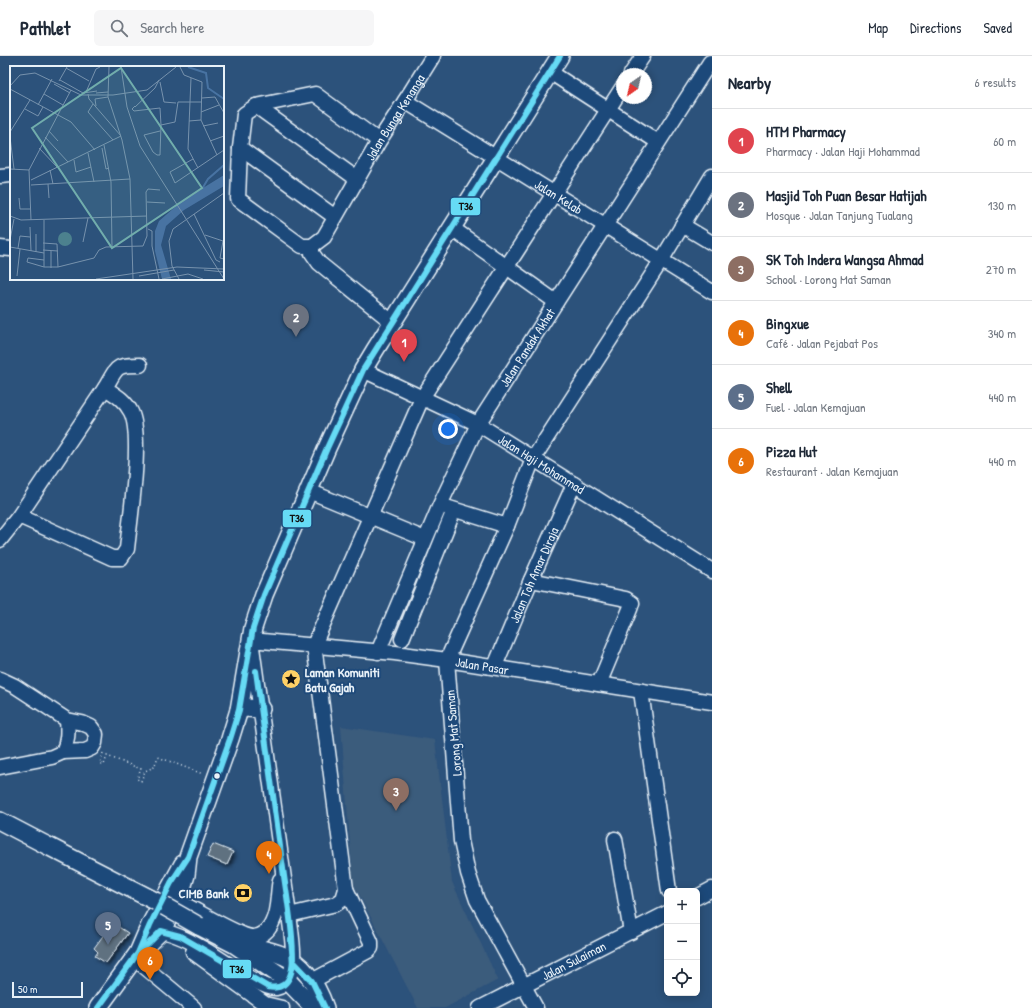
<!DOCTYPE html>
<meta charset="utf-8">
<style>
:root{--surface:#fff;--page:#f6f6f7;--text:#1f2937;--muted:#747a83;--line:#e0e1e3;--accent:#d93025}
body{margin:0;font-family:"Patrick Hand",sans-serif;background:var(--page);color:var(--text)}
.controls{position:absolute;right:12px;bottom:12px;display:grid;overflow:hidden;border-radius:6px;box-shadow:0 2px 10px #0003}
.controls button{width:36px;height:36px;display:grid;place-items:center;padding:0;border:0;border-bottom:1px solid var(--line);background:var(--surface);color:var(--text);font:20px sans-serif}
.compass{position:absolute;left:616px;top:12px;width:36px;height:36px;border-radius:50%;background:var(--surface);box-shadow:0 2px 10px #0003;rotate:214deg}
.scale{position:absolute;left:12px;bottom:10px;width:71px;box-sizing:border-box;padding-left:4px;border:2px solid #e8f1f8;border-top:0;font-size:11px;line-height:14px;white-space:nowrap;color:#e8f1f8;-webkit-text-stroke:3px #1f4a7a;paint-order:stroke}
.you{position:absolute;left:448px;top:373px;width:14px;height:14px;margin:-10px;border:3px solid #fff;border-radius:50%;background:#1a73e8;box-shadow:0 0 0 6px #1a73e833}
.badge{display:grid;place-items:center;width:26px;height:26px;border-radius:50%;background:var(--accent);color:#fff;font-size:13px;font-weight:700}
.pin{position:absolute;translate:-50% -33px;filter:drop-shadow(0 1px 2px #0008)}
.pin::after{content:'';position:absolute;top:21px;width:14px;height:12px;background:inherit;clip-path:polygon(0 0,100% 0,50% 100%)}
.list{margin:0;padding:0;list-style:none}
h2{display:flex;justify-content:space-between;align-items:center;height:52px;margin:0;padding:0 16px;font-size:17px}
h2 small{font-size:13px;font-weight:400;color:var(--muted)}
.list li{display:grid;grid-template-columns:26px 1fr auto;gap:12px;align-items:center;box-sizing:border-box;height:64px;padding:0 16px;border-top:1px solid var(--line)}
.list b{display:block;font-size:15px;white-space:nowrap}
.list p{margin:0;font-size:13px;white-space:nowrap;color:var(--muted)}
.list em{font-size:13px;font-style:normal;color:var(--muted)}
.icon{flex:none;width:22px;height:22px;fill:none;stroke:currentColor;stroke-width:2;stroke-linecap:round;stroke-linejoin:round}
.map{position:relative;flex:none;width:712px;height:952px;overflow:hidden}
header{display:flex;align-items:center;gap:24px;box-sizing:border-box;height:56px;padding:0 20px;background:var(--surface);border-bottom:1px solid var(--line)}
header strong{font-size:19px}
nav{display:flex;gap:22px;margin-inline-start:auto;font-size:14px}
.search{width:280px;height:36px;background:var(--page);display:flex;align-items:center;gap:10px;box-sizing:border-box;padding:0 14px;border-radius:6px;color:var(--muted);font-size:15px}
main{display:flex}
aside{flex:1;background:var(--surface)}
.map>svg:first-child{display:block}
</style>
<header>
<strong>Pathlet</strong>
<div class="search"><svg class="icon" aria-label="search" viewBox="0 0 24 24"><circle cx="10" cy="10" r="6"/><path d="M15 15l6 6"/></svg>Search here</div>
<nav><a>Map</a><a>Directions</a><a>Saved</a></nav>
</header>
<main>
<div class="map">
<svg width="712" height="952" viewBox="0 0 712 952">
<defs>
<filter id="shadow"><feDropShadow dx="2.5" dy="2.5" stdDeviation="2" flood-color="#0009"/></filter>
</defs>
<rect width="100%" height="100%" fill="#2c527b"/>
<filter id="ink" filterUnits="userSpaceOnUse"><feTurbulence type="fractalNoise" baseFrequency=".025" numOctaves="2"/><feDisplacementMap in="SourceGraphic" scale="8" xChannelSelector="R" yChannelSelector="G"/><feConvolveMatrix kernelMatrix="1 2 1 2 8 2 1 2 1" color-interpolation-filters="sRGB"/></filter>
<g filter="url(#ink)">
<path fill="#3b5b7c" d="M341,670L435,684L452,826L498,924L445,952H418L353,827Z"/>
<g fill="#5e7180" stroke="#e8f1f8" filter="url(#shadow)">
<path d="M213,788L233,796L227,809L207,801Z"/>
<path d="M117,870L128,877L106,907L95,900L98,896L94,892L105,877L109,880Z"/>
</g>
<g fill="none" stroke-linecap="round" stroke-linejoin="round">
<defs>
<g id="minor">
<path d="M550,16L658,86"/>
<path d="M631,18L643,0"/>
<path id="s1" d="M405,45L712,236"/>
<path d="M256,50L357,123"/>
<path id="s2" d="M379,85L315,38L256,50L244,58L240,92L238,143L302,190H312L324,181L379,85L405,45L433,0"/>
<path d="M240,92L335,161"/>
<path d="M0,120L11,119"/>
<path d="M682,169L712,187"/>
<path d="M452,172L556,246"/>
<path d="M312,190V197L319,207L392,266"/>
<path d="M0,192L11,193"/>
<path id="s3" d="M363,314L478,368L712,515"/>
<path d="M105,332C118,310 115,309 140,309"/>
<path d="M309,435L425,483"/>
<path d="M446,451L507,470"/>
<path d="M0,484L19,460L105,332C116,339 125,344 131,356C143,380 130,463 127,493L121,502H112L19,460"/>
<path d="M531,524L626,543L632,547L630,553L599,628"/>
<path d="M402,583L454,454"/>
<path id="s4" d="M378,596L440,449L478,368L710,6"/>
<path id="s5" d="M495,610L531,524L574,428"/>
<path d="M0,623L15,630L67,664L82,667L91,671L96,678L95,687L92,692L85,695L63,696"/>
<path d="M641,635L669,835"/>
<path d="M0,711L52,701L63,696C68,685 68,676 67,664"/>
<path d="M615,783L631,876"/>
<path d="M697,841L712,833"/>
<path d="M175,854L178,845C193,852 239,881 253,881C262,881 269,874 272,867C279,854 277,838 280,824"/>
<path d="M289,859L336,848L343,843L346,833L314,589L422,342L622,32"/>
<path id="s6" d="M161,875C178,878 194,887 209,896C223,904 261,933 276,932C288,930 292,915 293,905C294,891 291,874 289,859L251,584L395,597L447,604L712,646"/>
<path d="M193,896L265,948L282,952"/>
<path d="M134,902L194,952"/>
<path d="M312,925L368,895L371,892V886L346,833"/>
<path id="s7" d="M480,952L667,857"/>
<path d="M536,952L477,844L468,817L461,785L447,604L507,470L533,403L661,205L712,120"/>
</g>
<g id="major">
<path d="M239,654L246,652L261,653"/>
<path d="M0,765L46,789"/>
<path d="M199,870L234,888L287,924L314,952"/>
<path d="M242,889C256,892 271,894 284,900C305,909 318,932 325,952"/>
<path d="M138,897L161,875L178,845L186,819L188,801L230,683L239,654L253,572L264,539L327,392L363,314L375,294L560,0"/>
<path d="M98,952L138,897L150,869L183,808"/>
</g>
</defs>
<use href="#minor" stroke="#e8f1f8" stroke-width="17"/>
<use href="#major" stroke="#e8f1f8" stroke-width="20"/>
<path stroke="#e8f1f8" stroke-width="1.5" stroke-dasharray="1 3" stroke-linecap="butt" d="M103,697L100,707L104,709L107,700L141,713L137,723L141,725L145,715L154,711L158,701L203,718"/>
<use href="#minor" stroke="#1f4a7a" stroke-width="14"/>
<use href="#major" stroke="#1f4a7a" stroke-width="17"/>
<defs>
<path id="major-bridge" d="M46,789L155,845L199,870"/>
</defs>
<use href="#major-bridge" stroke="#e8f1f8" stroke-width="20" stroke-linecap="butt"/>
<use href="#major-bridge" stroke="#1f4a7a" stroke-width="17"/>
<defs>
<g id="bus-1">
<path d="M291,884L293,905L312,925L325,952"/>
<path d="M134,902L161,875L180,880L268,931C278,933 286,930 290,920C298,902 287,842 284,820C275,752 265,683 256,615"/>
<path d="M98,952L138,897L150,869L171,827L188,801L230,683L239,654L253,572L264,539L327,392L363,314L560,0"/>
</g>
</defs>
<use href="#bus-1" stroke="#1f4a7a" stroke-width="9"/>
<use href="#bus-1" stroke="#66dbf5" stroke-width="6"/>
</g>
</g>
<defs>
<symbol id="sight-disc" viewBox="-11 -11 22 22"><circle r="9.5" fill="#ffd166" stroke="#1f4a7a"/><path d="M0-6L1.8-2.2L6-1.7L2.9 1.2L3.7 5.4L0 3.3L-3.7 5.4L-2.9 1.2L-6-1.7L-1.8-2.2Z" fill="#111"/></symbol>
<symbol id="bank-disc" viewBox="-11 -11 22 22"><circle r="9.5" fill="#ffd166" stroke="#1f4a7a"/><path d="M-6-4H6V4H-6ZM0-2.3a2.3 2.3 0 1 0 0 4.6a2.3 2.3 0 1 0 0-4.6Z" fill="#111"/></symbol>
</defs>
<g fill-rule="evenodd">
<use href="#sight-disc" x="280" y="612" width="22" height="22"/>
<use href="#bank-disc" x="232" y="826" width="22" height="22"/>
</g>
<circle fill="#e8f1f8" stroke="#1f4a7a" stroke-width="1.5" cx="217" cy="720" r="3.5"/>
<g text-anchor="middle" dominant-baseline="central" stroke-width="4" stroke-linejoin="round" paint-order="stroke">
<g font-size="13" fill="#e8f1f8" stroke="#1f4a7a">
<text stroke="none"><textPath href="#s2" startOffset="483">Jalan Bunga Kenanga</textPath></text>
<text stroke="none"><textPath href="#s1" startOffset="181">Jalan Kelab</textPath></text>
<text stroke="none"><textPath href="#s4" startOffset="340">Jalan Pandak Akhat</textPath></text>
<text stroke="none"><textPath href="#s3" startOffset="202">Jalan Haji Mohammad</textPath></text>
<text stroke="none"><textPath href="#s5" startOffset="99">Jalan Toh Amar Diraja</textPath></text>
<text stroke="none"><textPath href="#s6" startOffset="720">Jalan Pasar</textPath></text>
<text transform="translate(453 677) rotate(-95)">Lorong Mat Saman</text>
<text stroke="none"><textPath href="#s7" startOffset="105">Jalan Sulaiman</textPath></text>
</g>
<g font-size="13" font-weight="bold" fill="#e8f1f8" stroke="#1f4a7a" text-anchor="start">
<text x="305" y="616">Laman Komuniti<tspan x="305" dy="15">Batu Gajah</tspan></text>
<text x="229" y="837" text-anchor="end">CIMB Bank</text>
</g>
</g>
<g transform="translate(10 10)">
<rect width="214" height="214" fill="#2c527b"/>
<path d="M48 173a7 7 0 1 1 14 0a7 7 0 1 1-14 0Z" fill="#4c818e"/>
<path d="M214,109V120L174,144L156,160L151,179L161,213H152L145,185V165L149,155L172,135Z" fill="#4873a2"/>
<path fill="none" stroke="#4873a2" stroke-width="2" d="M178,1L196,7L198,22L214,33M192,123L198,113L214,99"/>
<path fill="none" stroke="#7792ad" stroke-width="1" d="M99,1L98,31L112,74L120,113L123,213M111,1L117,41L130,80L214,213M170,1L174,9L192,16L191,54L207,89M56,2L79,15M181,12L178,83L188,102M50,14L73,27L87,25M49,15L57,1M150,16L154,36L166,37M44,18L60,27M0,20L10,9L25,7L71,29H103L137,24L166,1M0,23L61,56L85,84M76,26L86,3L90,1M86,27L98,26M34,28L53,39M192,32L205,31L214,47M83,38L78,46L103,74M28,39L42,13M86,40L85,33L98,31M125,40L122,43L124,45L150,42L151,59L150,89H147L143,86L134,69L150,65M125,41L145,22L149,14M15,43L28,50L33,41M191,46L209,39M179,55L191,54M151,59L165,56L168,36H192M193,60L208,57M39,65L48,75M0,66L20,34M0,71L4,103M35,71L58,96M200,75L214,70M94,79L101,116L102,181M29,82L47,101M92,82L96,103L99,102M78,87L84,116M183,93L160,106L165,117L214,84M64,94L66,106L81,101M0,103L19,104L61,24M19,104L21,154M40,104L43,118M21,114L111,70L79,33L78,28M38,118L39,132M21,119L120,113M9,132L10,143H20M137,136L155,137M184,148L206,194L210,196M0,150L11,154L137,150M34,154V201M20,161L21,185M138,163L142,165V180L149,213M26,168V186M195,169L213,175L210,192L214,193M0,174L4,153M73,176L78,152M33,177L47,178L48,201H34L17,196L18,192L34,194M0,181L34,187M8,182L10,170L20,171M33,184L48,185M41,185V202M48,201L84,192L89,184L96,181L133,180L137,170L136,126L138,123L150,124M194,204L214,206M7,210L10,183M129,210L164,204M86,213L167,201L214,203M152,213L178,208L193,213M169,213L162,200L159,175L163,163L214,127"/>
<path fill="#71adac" fill-opacity="0.15" stroke="#71adac" stroke-width="2" d="M111,2L192,122L102,182L22,62Z"/>
<rect width="214" height="214" fill="none" stroke="#e8f1f8" stroke-width="2"/>
</g>
<g stroke="#1f4a7a" stroke-width="1.5">
<rect x="450" y="141" width="31" height="19" rx="4" fill="#66dbf5"/>
<rect x="282" y="453" width="30" height="19" rx="4" fill="#66dbf5"/>
<rect x="222" y="903" width="30" height="20" rx="4" fill="#66dbf5"/>
</g>
<g font-size="11" text-anchor="middle" font-weight="bold" fill="#111">
<text x="466" y="154">T36</text>
<text x="297" y="466">T36</text>
<text x="237" y="917">T36</text>
</g>
</svg>
<div class="controls">
<button>+</button>
<button>−</button>
<button><svg class="icon" aria-label="locate" viewBox="0 0 24 24"><circle cx="12" cy="12" r="6"/><path d="M12 2v4M12 18v4M2 12h4M18 12h4"/></svg></button>
</div>
<svg class="compass" viewBox="-18 -18 36 36"><path d="M0-13l5 13h-10z" fill="#e53935"/><path d="M0 13l5-13h-10z" fill="#747a83"/></svg>
<div class="scale">50 m</div>
<div class="you"></div>
<div class="pin badge" style="left:404px;top:306px;background:#e0444e">1</div>
<div class="pin badge" style="left:296px;top:281px;background:#6b7280">2</div>
<div class="pin badge" style="left:396px;top:755px;background:#8d6e63">3</div>
<div class="pin badge" style="left:269px;top:818px;background:#e8710a">4</div>
<div class="pin badge" style="left:108px;top:889px;background:#5c6f8a">5</div>
<div class="pin badge" style="left:150px;top:924px;background:#e8710a">6</div>
</div>
<aside>
<h2>Nearby<small>6 results</small></h2>
<ul class="list">
<li><span class="badge" style="background:#e0444e">1</span><div><b>HTM Pharmacy</b><p>Pharmacy · Jalan Haji Mohammad</p></div><em>60 m</em></li>
<li><span class="badge" style="background:#6b7280">2</span><div><b>Masjid Toh Puan Besar Hatijah</b><p>Mosque · Jalan Tanjung Tualang</p></div><em>130 m</em></li>
<li><span class="badge" style="background:#8d6e63">3</span><div><b>SK Toh Indera Wangsa Ahmad</b><p>School · Lorong Mat Saman</p></div><em>270 m</em></li>
<li><span class="badge" style="background:#e8710a">4</span><div><b>Bingxue</b><p>Café · Jalan Pejabat Pos</p></div><em>340 m</em></li>
<li><span class="badge" style="background:#5c6f8a">5</span><div><b>Shell</b><p>Fuel · Jalan Kemajuan</p></div><em>440 m</em></li>
<li><span class="badge" style="background:#e8710a">6</span><div><b>Pizza Hut</b><p>Restaurant · Jalan Kemajuan</p></div><em>440 m</em></li>
</ul>
</aside>
</main>
